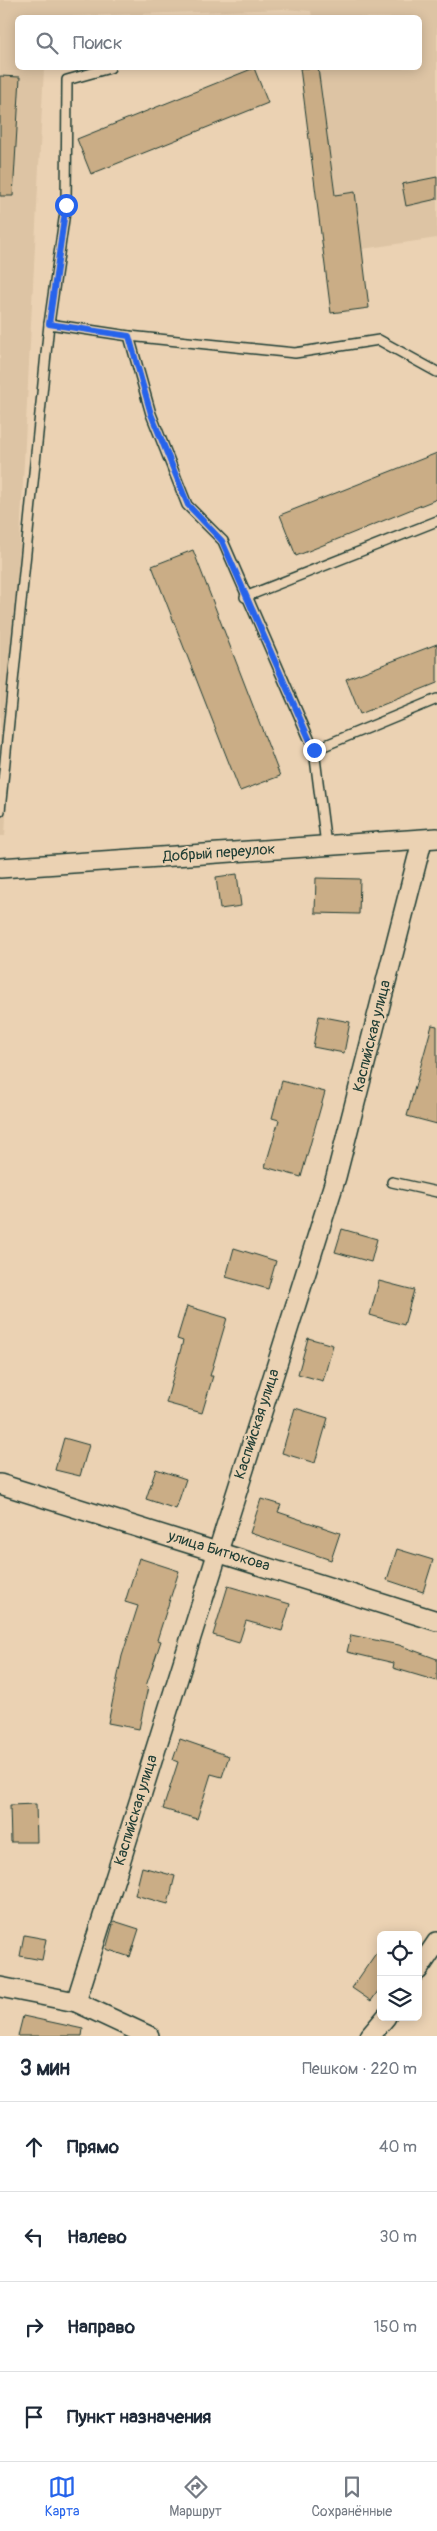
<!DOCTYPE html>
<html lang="ru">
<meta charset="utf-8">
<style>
:root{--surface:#fff;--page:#f6f6f7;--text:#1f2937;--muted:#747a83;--line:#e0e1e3;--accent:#2563eb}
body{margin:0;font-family:Pangolin,sans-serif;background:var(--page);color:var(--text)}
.controls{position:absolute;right:15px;bottom:15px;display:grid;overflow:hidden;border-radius:8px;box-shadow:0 2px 12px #0003}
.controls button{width:45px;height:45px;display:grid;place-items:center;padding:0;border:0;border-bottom:1px solid var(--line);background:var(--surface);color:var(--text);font:25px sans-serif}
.stop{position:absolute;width:15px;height:15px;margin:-11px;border:4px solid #2563eb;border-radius:50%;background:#fff}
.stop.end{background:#2563eb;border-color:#fff;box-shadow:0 1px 5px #0008}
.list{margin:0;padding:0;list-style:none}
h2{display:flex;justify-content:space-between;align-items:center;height:65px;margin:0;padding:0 20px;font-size:21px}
h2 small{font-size:16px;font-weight:400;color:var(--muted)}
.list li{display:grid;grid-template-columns:32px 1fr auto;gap:15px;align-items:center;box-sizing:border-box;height:90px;padding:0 20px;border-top:1px solid var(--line)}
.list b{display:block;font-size:19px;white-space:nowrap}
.list em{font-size:16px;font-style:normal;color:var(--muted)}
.icon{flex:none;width:28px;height:28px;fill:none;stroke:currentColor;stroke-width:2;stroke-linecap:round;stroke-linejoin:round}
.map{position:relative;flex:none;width:437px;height:2036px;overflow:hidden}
.search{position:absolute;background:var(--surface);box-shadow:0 2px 12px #0003;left:15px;right:15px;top:15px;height:55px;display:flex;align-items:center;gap:12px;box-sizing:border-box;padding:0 18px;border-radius:8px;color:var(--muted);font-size:19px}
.sheet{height:425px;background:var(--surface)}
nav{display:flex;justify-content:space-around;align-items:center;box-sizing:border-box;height:70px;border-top:1px solid var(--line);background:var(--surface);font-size:14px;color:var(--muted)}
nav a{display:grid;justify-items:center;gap:2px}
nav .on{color:var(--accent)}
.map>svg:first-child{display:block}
</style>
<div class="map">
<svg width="437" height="2036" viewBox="0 0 437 2036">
<rect width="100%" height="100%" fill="#ebd2b3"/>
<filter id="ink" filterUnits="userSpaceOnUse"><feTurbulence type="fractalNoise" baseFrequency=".02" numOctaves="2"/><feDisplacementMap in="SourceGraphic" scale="10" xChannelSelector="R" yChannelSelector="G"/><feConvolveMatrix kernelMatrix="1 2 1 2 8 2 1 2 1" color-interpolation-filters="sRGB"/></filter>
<g filter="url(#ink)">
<path fill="#ddc4a4" d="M0,0H437V238L362,249L354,192L335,195L318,68H420V18L312,17L311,11L282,9L18,18V68H44L5,836H0Z"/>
<g fill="#caad86" stroke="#1f3d34">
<path d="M254,68L268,103L91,174L77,139Z"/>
<path d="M300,68H318L335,195L355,192L369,308L331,313Z"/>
<path d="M0,76L20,77L13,196H0Z"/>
<path d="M437,177V199L406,206L402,184Z"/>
<path d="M437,453V499L296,556L280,515Z"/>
<path d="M193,550L280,776L240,791L152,566Z"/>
<path d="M437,644V683L360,714L346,679Z"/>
<path d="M237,874L241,906L220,909L216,877Z"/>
<path d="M316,878L360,879L359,914L315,913Z"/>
<path d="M319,1016L350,1022L344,1053L313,1047Z"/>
<path d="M432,1025L437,1026V1124L407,1116Z"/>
<path d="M282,1081L325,1092L301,1177L265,1167L279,1120L272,1118Z"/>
<path d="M342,1229L377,1239L371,1262L335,1252Z"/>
<path d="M234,1248L276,1261L268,1289L226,1277Z"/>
<path d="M379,1281L414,1290L404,1325L370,1315Z"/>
<path d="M187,1306L227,1318L210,1376H213L202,1413L166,1403L183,1341L177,1339Z"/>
<path d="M308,1338L333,1345L323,1381L298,1374Z"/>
<path d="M295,1408L328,1418L315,1463L282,1453Z"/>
<path d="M64,1438L89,1445L80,1476L55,1470Z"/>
<path d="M156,1469L186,1479L176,1509L146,1499Z"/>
<path d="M261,1499L281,1505L278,1512L340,1533L331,1560L250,1533Z"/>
<path d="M397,1549L433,1560L423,1592L387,1580Z"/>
<path d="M139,1558L179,1571L157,1640L161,1641L146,1686L148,1687L139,1729L108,1723L122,1656L138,1606L125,1602Z"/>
<path d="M228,1586L290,1604L282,1631L246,1621L239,1643L213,1635Z"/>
<path d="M351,1635L399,1645L437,1659V1681L393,1668L394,1663L347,1652Z"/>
<path d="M180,1739L229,1756L222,1777L211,1774L197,1819L163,1809L178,1762L173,1760Z"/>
<path d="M36,1804L37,1842H11L10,1805Z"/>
<path d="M142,1867L175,1876L168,1904L135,1895Z"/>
<path d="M114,1921L139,1929L130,1957L106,1949Z"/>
<path d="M24,1935L46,1939L42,1960L20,1956Z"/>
<path d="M381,1946V1987L371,2001L352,1988Z"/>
<path d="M23,2016L83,2029L82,2036H18Z"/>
</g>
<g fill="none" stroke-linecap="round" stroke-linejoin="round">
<defs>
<g id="service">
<path d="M110,68L67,80L66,205L49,324L129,336L151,414L187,505L223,541L314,750L326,845"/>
<path d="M129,336L295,353L379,340L437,372"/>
<path d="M245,597L437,521"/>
<path d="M314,750L437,699"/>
<path d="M0,811L49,324"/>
<path d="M392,1182L437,1192"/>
</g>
<g id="minor">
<path d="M0,868L437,838"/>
<path d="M0,1484L437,1621"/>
<path d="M418,1970L437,1942"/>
<path d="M0,1987L76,2002L149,2036"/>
<path d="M76,2002L336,1177L422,841"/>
<path d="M370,2036L386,2017"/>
</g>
</defs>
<use href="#service" stroke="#1f3d34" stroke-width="12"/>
<use href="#minor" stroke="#1f3d34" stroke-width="22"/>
<use href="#service" stroke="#ebd2b3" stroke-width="9"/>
<use href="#minor" stroke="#ebd2b3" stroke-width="19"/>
</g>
</g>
<g fill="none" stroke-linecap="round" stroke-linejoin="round" filter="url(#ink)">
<path stroke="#2563eb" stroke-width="6" d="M66,205L49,324L129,336L151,414L188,505L222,541L314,750"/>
</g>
<g text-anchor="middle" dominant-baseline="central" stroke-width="4.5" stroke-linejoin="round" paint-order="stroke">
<g font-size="15" fill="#1f3d34" stroke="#ebd2b3">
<text transform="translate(219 853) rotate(-4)">Добрый переулок</text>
<text transform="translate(372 1036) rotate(-76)">Каспийская улица</text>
<text transform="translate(257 1424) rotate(-72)">Каспийская улица</text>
<text transform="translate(219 1551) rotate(17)">улица Битюкова</text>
<text transform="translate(136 1810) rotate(-73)">Каспийская улица</text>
</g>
</g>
</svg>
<div class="controls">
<button><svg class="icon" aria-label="locate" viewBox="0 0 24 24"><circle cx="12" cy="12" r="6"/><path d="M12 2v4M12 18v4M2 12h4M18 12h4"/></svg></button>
<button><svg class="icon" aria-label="layers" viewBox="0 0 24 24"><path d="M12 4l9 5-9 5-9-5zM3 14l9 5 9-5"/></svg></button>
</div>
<div class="stop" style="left:66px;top:205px"></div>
<div class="stop end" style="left:314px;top:750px"></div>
<div class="search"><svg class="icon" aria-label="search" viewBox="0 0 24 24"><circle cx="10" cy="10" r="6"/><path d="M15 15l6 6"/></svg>Поиск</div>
</div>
<section class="sheet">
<h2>3 мин<small>Пешком · 220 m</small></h2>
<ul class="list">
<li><svg class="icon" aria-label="ahead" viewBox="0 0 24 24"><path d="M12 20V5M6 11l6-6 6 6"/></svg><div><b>Прямо</b></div><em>40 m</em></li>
<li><svg class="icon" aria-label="left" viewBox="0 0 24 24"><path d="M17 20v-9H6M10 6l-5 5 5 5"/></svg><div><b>Налево</b></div><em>30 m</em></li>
<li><svg class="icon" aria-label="right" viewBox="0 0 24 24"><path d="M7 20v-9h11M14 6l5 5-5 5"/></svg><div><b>Направо</b></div><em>150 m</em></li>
<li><svg class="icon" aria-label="arrive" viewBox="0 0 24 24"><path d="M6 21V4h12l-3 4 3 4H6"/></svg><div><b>Пункт назначения</b></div></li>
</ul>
</section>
<nav>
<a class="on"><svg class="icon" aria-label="map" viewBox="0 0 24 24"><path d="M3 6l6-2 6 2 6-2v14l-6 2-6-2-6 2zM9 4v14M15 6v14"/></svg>Карта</a>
<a><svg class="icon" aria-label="directions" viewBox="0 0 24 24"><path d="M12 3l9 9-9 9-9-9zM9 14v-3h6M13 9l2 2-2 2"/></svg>Маршрут</a>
<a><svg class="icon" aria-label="saved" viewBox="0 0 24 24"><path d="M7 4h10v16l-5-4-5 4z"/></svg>Сохранённые</a>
</nav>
